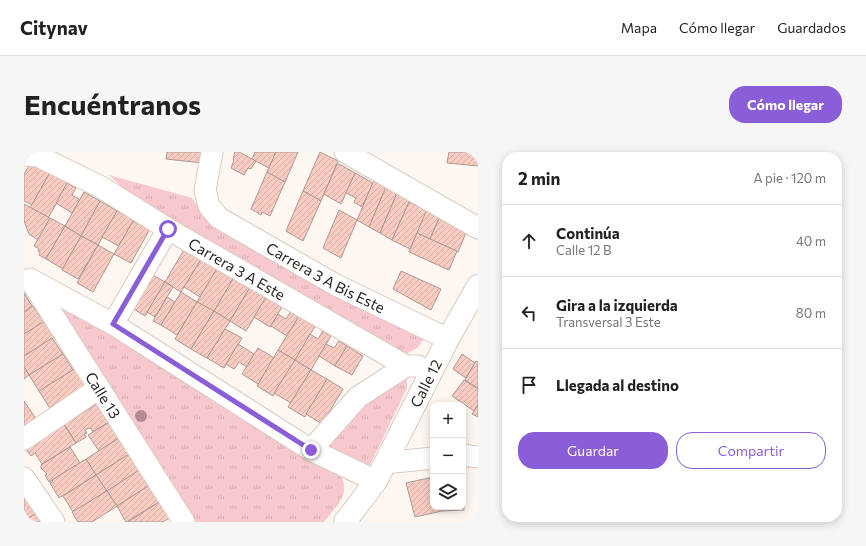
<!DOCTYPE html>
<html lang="es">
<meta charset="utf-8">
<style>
:root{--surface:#fff;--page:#f6f6f6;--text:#222;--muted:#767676;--line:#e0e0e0;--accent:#895ed8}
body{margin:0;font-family:Commissioner,sans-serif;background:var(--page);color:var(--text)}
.controls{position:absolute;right:12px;bottom:12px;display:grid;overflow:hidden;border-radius:8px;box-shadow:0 2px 10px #0003}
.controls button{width:36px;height:36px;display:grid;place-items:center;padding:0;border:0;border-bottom:1px solid var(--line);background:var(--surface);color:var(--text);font:20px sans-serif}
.stop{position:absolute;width:12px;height:12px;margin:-9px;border:3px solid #895ed8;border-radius:50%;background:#fff}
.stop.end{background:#895ed8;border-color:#fff;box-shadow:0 1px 4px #0008}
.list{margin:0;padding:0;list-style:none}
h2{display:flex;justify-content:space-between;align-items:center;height:52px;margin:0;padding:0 16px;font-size:17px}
h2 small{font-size:13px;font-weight:400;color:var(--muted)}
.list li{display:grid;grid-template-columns:26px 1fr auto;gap:12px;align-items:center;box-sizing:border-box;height:72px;padding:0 16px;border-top:1px solid var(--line)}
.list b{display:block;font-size:15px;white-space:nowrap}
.list p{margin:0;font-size:13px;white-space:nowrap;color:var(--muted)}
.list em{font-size:13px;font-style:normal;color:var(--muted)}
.actions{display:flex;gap:8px;padding:12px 16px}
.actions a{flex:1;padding:9px 0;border:1px solid var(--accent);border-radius:16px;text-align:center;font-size:14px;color:var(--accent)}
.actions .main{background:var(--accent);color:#fff}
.icon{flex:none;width:22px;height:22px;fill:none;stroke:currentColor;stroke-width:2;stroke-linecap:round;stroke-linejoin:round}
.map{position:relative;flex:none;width:454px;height:370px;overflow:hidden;border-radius:16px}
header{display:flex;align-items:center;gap:24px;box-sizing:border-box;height:56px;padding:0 20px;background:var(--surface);border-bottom:1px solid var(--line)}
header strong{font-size:19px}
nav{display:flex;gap:22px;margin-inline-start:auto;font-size:14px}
.intro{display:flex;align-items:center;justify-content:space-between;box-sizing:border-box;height:96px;padding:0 24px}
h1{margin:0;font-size:28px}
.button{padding:10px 18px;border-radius:16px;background:var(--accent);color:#fff;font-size:14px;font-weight:700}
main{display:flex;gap:24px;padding:0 24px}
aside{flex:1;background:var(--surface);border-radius:16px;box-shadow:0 2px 10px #0003}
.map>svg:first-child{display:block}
</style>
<header>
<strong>Citynav</strong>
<nav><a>Mapa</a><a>Cómo llegar</a><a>Guardados</a></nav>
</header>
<div class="intro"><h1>Encuéntranos</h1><a class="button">Cómo llegar</a></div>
<main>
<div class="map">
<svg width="454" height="370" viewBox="0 0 454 370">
<defs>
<pattern id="park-tufts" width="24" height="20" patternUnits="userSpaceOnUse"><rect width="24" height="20" fill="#f8c8cf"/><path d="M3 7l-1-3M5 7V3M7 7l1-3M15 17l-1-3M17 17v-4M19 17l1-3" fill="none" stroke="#d5acb1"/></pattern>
<pattern id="building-hatch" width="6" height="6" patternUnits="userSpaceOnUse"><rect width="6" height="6" fill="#faccc1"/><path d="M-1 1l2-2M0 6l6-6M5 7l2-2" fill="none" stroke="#d6afa5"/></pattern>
</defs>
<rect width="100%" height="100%" fill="#fef6f0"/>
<g fill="url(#park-tufts)">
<path d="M85,23L168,46L183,68L400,187L393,196L380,203L138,72Z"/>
<path d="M22,142L317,324C327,343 311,355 300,370H165Z"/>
<path d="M383,225V236L344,317L339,319L303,294L337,250Z"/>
</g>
<g fill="url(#building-hatch)" stroke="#aa9a96">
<path d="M143,0H181L179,11L142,7Z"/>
<path d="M211,0H215L232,9L227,17L224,16L220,23L207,16L210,8L209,7Z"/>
<path d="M231,0H252L245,16L228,7Z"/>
<path d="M252,0H274L261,30L243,20Z"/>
<path d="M296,0L314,9L297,49L279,39Z"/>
<path d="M425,0H454V14L423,11Z"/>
<path d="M9,7L28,17L8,53L0,49V22Z"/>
<path d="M313,12L317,13L331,21L317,52L300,42Z"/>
<path d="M28,17L46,28L24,66L6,56Z"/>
<path d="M243,20L261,30L246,64L238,60L237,63L227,57Z"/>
<path d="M331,21L349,31L338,55L330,50L332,46L322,41Z"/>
<path d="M350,28L362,35L345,75L333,68Z"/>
<path d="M43,31L52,36L48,43L56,48L48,61L32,51Z"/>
<path d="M362,35L373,41L356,81L345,75Z"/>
<path d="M279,39L297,49L279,89L262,79Z"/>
<path d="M60,40L76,49L57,84L41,74Z"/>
<path d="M373,41L386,48L368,88L356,81Z"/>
<path d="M76,49L93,59L74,93L57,84Z"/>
<path d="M385,50L403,59L386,97L368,88Z"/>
<path d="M0,52L26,66L14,88L5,82L0,69Z"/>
<path d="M403,57L416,64L406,87L393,81Z"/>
<path d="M315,58L333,68L317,106L299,96Z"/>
<path d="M93,59L110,67L95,94L78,85Z"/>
<path d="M417,62L444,76L434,100L406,87Z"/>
<path d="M26,66L41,74L22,107L15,103L16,101L14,99L15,97L10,94Z"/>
<path d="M109,69L126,77L107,111L90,102Z"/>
<path d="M41,74L57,84L39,117L22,107Z"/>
<path d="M393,81L433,99L425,118L385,100Z"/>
<path d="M57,84L74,93L54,127L38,118Z"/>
<path d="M74,93L90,102L69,140L53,131Z"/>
<path d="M161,96L178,106L157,140L141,130Z"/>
<path d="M178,106L194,116L176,145L160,135Z"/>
<path d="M193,116L210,126L190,159L173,150Z"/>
<path d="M122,119L141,130L121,164L102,152Z"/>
<path d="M377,119L417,137L407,158L369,137Z"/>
<path d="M212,122L228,132L206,169L190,159Z"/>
<path d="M141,130L149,135L131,165L123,160Z"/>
<path d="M228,132L245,141L222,179L206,169Z"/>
<path d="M157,140L173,150L153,183L137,173Z"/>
<path d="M0,141L8,154L0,160Z"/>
<path d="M143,145L151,150L137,173L129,169Z"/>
<path d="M242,145L258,155L246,175L230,165Z"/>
<path d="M173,150L190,159L167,197L151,187Z"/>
<path d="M9,154L20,170L0,182V160Z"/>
<path d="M190,159L206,169L183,206L167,197Z"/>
<path d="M267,159L275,164L263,184L247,174L254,162L262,167Z"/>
<path d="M277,161L293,171L271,208L254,198Z"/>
<path d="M24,167L34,183L0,204V182Z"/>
<path d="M201,177L218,186L200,216L183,206Z"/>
<path d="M299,179L307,184L287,218L271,208L286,182L294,187Z"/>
<path d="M28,186L39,202L5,223L0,215V204Z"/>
<path d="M315,189L323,194L311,214L295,204L302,192L310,196Z"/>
<path d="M214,192L230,202L223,215L215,210L210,217L202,212Z"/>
<path d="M323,194L339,204L328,223L311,214Z"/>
<path d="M234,196L250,206L234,232L218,222Z"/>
<path d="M254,198L271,208L249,244L233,234Z"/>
<path d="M39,202L49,218L15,239L5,223Z"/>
<path d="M438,202L451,211L442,226L429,217Z"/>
<path d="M271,208L287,218L267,251L250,241Z"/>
<path d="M452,209L454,210V236L441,228Z"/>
<path d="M0,215L5,223L0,227Z"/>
<path d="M52,216L64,235L27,258L15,239Z"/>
<path d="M287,218L303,227L281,265L264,255Z"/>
<path d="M303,227L319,237L298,272L282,262Z"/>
<path d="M440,228L454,237V252L450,259L428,244Z"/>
<path d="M0,249L12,267L0,275Z"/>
<path d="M73,252L85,270L69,280L67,276L66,277L65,276L61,278L63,281L60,282L62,285L52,291L40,272Z"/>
<path d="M454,253V265L448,262Z"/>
<path d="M89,268L95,286L75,299L64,283Z"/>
<path d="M39,271L52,291L18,312L11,301L7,304L2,297Z"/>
<path d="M95,286L110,299L72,323L62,307Z"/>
<path d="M46,295L56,311L25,330L21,323L23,322L17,316V313Z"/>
<path d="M105,302L116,318L83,339L72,323Z"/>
<path d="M62,307L72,323L35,346L26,331L29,329L28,328Z"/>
<path d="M121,314L129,331L93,354L83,339Z"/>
<path d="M72,323L83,339L49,360L39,344Z"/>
<path d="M409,325V355H417L418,359L391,365L382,331Z"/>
<path d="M129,331L140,347L102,370L93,354Z"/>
<path d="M83,339L93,354L68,370H54L48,360Z"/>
<path d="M439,340L440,358L418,359L417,355H439Z"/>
<path d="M4,344L14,360L0,369V346Z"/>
<path d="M140,347L150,363L139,370H104Z"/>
<path d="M14,360L21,370H0V369Z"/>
</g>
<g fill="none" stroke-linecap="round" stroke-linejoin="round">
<defs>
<g id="street">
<path id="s1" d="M188,0L181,38L185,54L195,66L312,133L424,187"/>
<path d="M321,0L454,76"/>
<path id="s2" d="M0,3L14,4L77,35L144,77L382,214"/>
<path d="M6,127L89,172L287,298L352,329"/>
<path id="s3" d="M7,129L160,370"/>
<path d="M89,172L144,77"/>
<path d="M0,287L75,236"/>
<path d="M287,298L334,245L382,214H394"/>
<path d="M439,303L454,305"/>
<path d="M361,311L409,306"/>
<path d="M0,326L30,370"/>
</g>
<g id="secondary">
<path id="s4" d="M321,370L352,329L424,187L454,134"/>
</g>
</defs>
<use href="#street" stroke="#d9cbc1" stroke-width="23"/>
<use href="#secondary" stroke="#d9cbc1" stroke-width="24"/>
<use href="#street" stroke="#fff" stroke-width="21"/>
<use href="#secondary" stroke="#fff" stroke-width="22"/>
</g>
<circle fill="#b58b91" cx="117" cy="264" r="6"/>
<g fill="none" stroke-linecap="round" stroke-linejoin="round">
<path stroke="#895ed8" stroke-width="5" d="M144,77L89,172L287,298"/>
</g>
<g text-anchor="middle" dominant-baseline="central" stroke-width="3.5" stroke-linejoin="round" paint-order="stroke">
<g font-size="15" fill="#28231f" stroke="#fff">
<text stroke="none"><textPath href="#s2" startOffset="243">Carrera 3 A Este</textPath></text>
<text stroke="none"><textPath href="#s1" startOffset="193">Carrera 3 A Bis Este</textPath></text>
<text stroke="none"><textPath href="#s4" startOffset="161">Calle 12</textPath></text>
<text stroke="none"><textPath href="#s3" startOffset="135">Calle 13</textPath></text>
</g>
</g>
</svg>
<div class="controls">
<button>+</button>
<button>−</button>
<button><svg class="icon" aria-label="layers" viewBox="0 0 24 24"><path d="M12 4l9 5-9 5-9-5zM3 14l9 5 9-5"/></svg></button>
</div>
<div class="stop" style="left:144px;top:77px"></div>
<div class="stop end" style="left:287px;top:298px"></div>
</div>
<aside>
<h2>2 min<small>A pie · 120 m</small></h2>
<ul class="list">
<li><svg class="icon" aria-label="ahead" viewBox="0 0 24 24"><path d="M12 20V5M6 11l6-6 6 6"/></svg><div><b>Continúa</b><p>Calle 12 B</p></div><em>40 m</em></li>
<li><svg class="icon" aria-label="left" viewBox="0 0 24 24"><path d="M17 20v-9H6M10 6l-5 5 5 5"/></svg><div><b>Gira a la izquierda</b><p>Transversal 3 Este</p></div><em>80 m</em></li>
<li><svg class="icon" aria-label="arrive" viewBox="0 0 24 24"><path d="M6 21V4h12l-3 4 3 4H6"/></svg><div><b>Llegada al destino</b></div></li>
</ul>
<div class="actions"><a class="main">Guardar</a><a>Compartir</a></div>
</aside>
</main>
